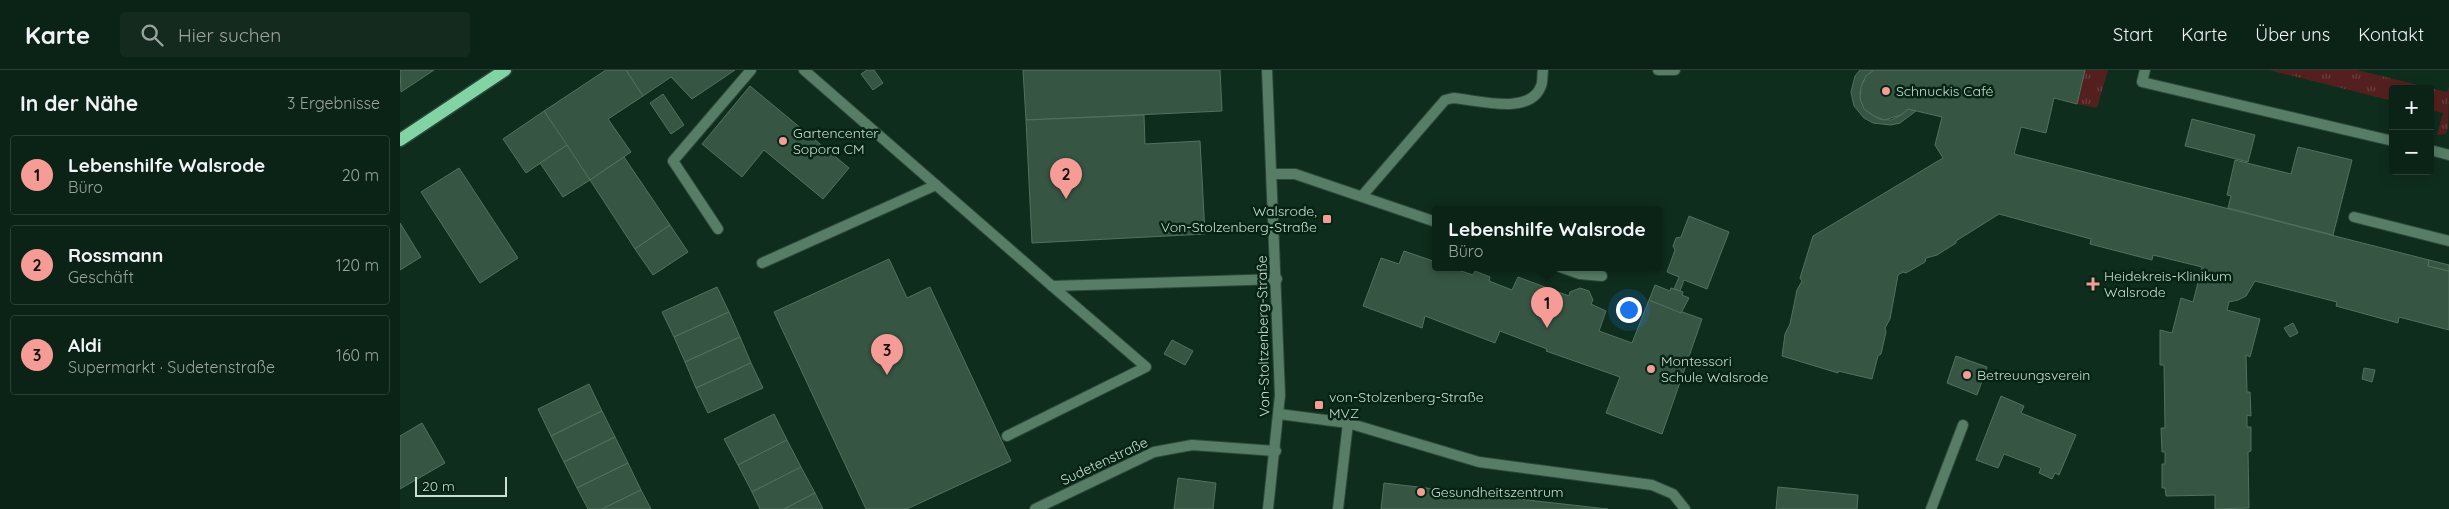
<!DOCTYPE html>
<html lang="de">
<meta charset="utf-8">
<style>
:root{--surface:#0b2216;--page:#142a1f;--text:#f1f3f6;--muted:#9aa4a1;--line:#2b3f35;--accent:#f59c96}
body{margin:0;font-family:Quicksand,sans-serif;background:var(--page);color:var(--text)}
.controls{position:absolute;right:15px;top:15px;display:grid;overflow:hidden;border-radius:5px;box-shadow:0 2px 12px #0003}
.controls button{width:45px;height:45px;display:grid;place-items:center;padding:0;border:0;border-bottom:1px solid var(--line);background:var(--surface);color:var(--text);font:25px sans-serif}
.scale{position:absolute;left:15px;bottom:12px;width:92px;box-sizing:border-box;padding-left:5px;border:2px solid #ccddd2;border-top:0;font-size:14px;line-height:18px;white-space:nowrap;color:#ccddd2;-webkit-text-stroke:4px #052414;paint-order:stroke}
.you{position:absolute;left:1228px;top:239px;width:18px;height:18px;margin:-12px;border:4px solid #fff;border-radius:50%;background:#1a73e8;box-shadow:0 0 0 8px #1a73e833}
.badge{display:grid;place-items:center;width:32px;height:32px;border-radius:50%;background:var(--accent);color:#111;font-size:16px;font-weight:700}
.pin{position:absolute;translate:-50% -41px;filter:drop-shadow(0 1px 2px #0008)}
.pin::after{content:'';position:absolute;top:26px;width:18px;height:15px;background:inherit;clip-path:polygon(0 0,100% 0,50% 100%)}
.popup{position:absolute;left:1032px;top:136px;width:230px;height:65px;box-sizing:border-box;display:grid;place-content:center;border-radius:5px;background:var(--surface);filter:drop-shadow(0 1px 4px #0005);font-size:16px;white-space:nowrap;color:var(--muted)}
.popup b{font-size:19px;color:var(--text)}
.popup::after{content:'';position:absolute;left:50%;top:100%;margin-left:-10px;border:10px solid transparent;border-top-color:var(--surface)}
.list{margin:0;padding:0;list-style:none}
h2{display:flex;justify-content:space-between;align-items:center;height:65px;margin:0;padding:0 20px;font-size:21px}
h2 small{font-size:16px;font-weight:400;color:var(--muted)}
.list li{display:grid;grid-template-columns:32px 1fr auto;gap:15px;align-items:center;box-sizing:border-box;height:80px;margin:0 10px 10px;padding:0 10px;border:1px solid var(--line);border-radius:5px}
.list b{display:block;font-size:19px;white-space:nowrap}
.list p{margin:0;font-size:16px;white-space:nowrap;color:var(--muted)}
.list em{font-size:16px;font-style:normal;color:var(--muted)}
.icon{flex:none;width:28px;height:28px;fill:none;stroke:currentColor;stroke-width:2;stroke-linecap:round;stroke-linejoin:round}
.map{position:relative;flex:none;width:2049px;height:439px;overflow:hidden}
header{display:flex;align-items:center;gap:30px;box-sizing:border-box;height:70px;padding:0 25px;background:var(--surface);border-bottom:1px solid var(--line)}
header strong{font-size:24px}
nav{display:flex;gap:28px;margin-inline-start:auto;font-size:18px}
.search{width:350px;height:45px;background:var(--page);display:flex;align-items:center;gap:12px;box-sizing:border-box;padding:0 18px;border-radius:5px;color:var(--muted);font-size:19px}
main{display:flex}
aside{flex:1;background:var(--surface)}
.map>svg:first-child{display:block}
</style>
<header>
<strong>Karte</strong>
<div class="search"><svg class="icon" aria-label="search" viewBox="0 0 24 24"><circle cx="10" cy="10" r="6"/><path d="M15 15l6 6"/></svg>Hier suchen</div>
<nav><a>Start</a><a>Karte</a><a>Über uns</a><a>Kontakt</a></nav>
</header>
<main>
<aside>
<h2>In der Nähe<small>3 Ergebnisse</small></h2>
<ul class="list">
<li><span class="badge">1</span><div><b>Lebenshilfe Walsrode</b><p>Büro</p></div><em>20 m</em></li>
<li><span class="badge">2</span><div><b>Rossmann</b><p>Geschäft</p></div><em>120 m</em></li>
<li><span class="badge">3</span><div><b>Aldi</b><p>Supermarkt · Sudetenstraße</p></div><em>160 m</em></li>
</ul>
</aside>
<div class="map">
<svg width="2049" height="439" viewBox="0 0 2049 439">
<defs>
<pattern id="grass-tufts" width="24" height="20" patternUnits="userSpaceOnUse" patternTransform="scale(1.25)"><rect width="24" height="20" fill="#54201f"/><path d="M3 7l-1-3M5 7V3M7 7l1-3M15 17l-1-3M17 17v-4M19 17l1-3" fill="none" stroke="#6b403f"/></pattern>
</defs>
<rect width="100%" height="100%" fill="#0f2d1d"/>
<g fill="url(#grass-tufts)">
<path d="M1685,0H1708L1697,38L1677,34Z"/>
<path d="M1869,0H1957L2047,22L2049,17L2048,59L2045,64L2037,65L2043,43L2030,40V19H1993V31Z"/>
</g>
<g fill="#375543" stroke="#52715e">
<path d="M0,0H34L1,22Z"/>
<path d="M206,0H226L243,26L208,49L231,82L190,110L144,41Z"/>
<path d="M226,0H335L292,29L271,7L243,26Z"/>
<path d="M467,0H474L483,13L473,20L461,4Z"/>
<path d="M623,0H820L822,41L626,50Z"/>
<path d="M1460,0H1474L1463,11L1460,23L1462,34L1469,43L1479,49L1491,50L1501,45L1508,39L1516,41L1500,53L1491,55L1473,53L1464,48L1454,36L1451,22L1455,6Z"/>
<path d="M1474,0H1685L1677,34L1654,28L1646,63L1621,57L1614,84L2029,190L2028,196L2049,201V260L1999,247L1998,253L1936,236L1937,232L1855,211L1846,226L1838,230L1829,232L1827,240L1860,249L1850,287L1846,285L1847,322H1850L1851,346L1847,345V357H1851V381L1848,382L1849,438L1815,439V425L1766,426L1765,418H1762V394H1765V382H1762L1761,358H1765L1764,295H1760V260L1772,263L1781,228L1793,232L1802,197L1753,185L1752,190L1690,174L1691,169L1599,144L1556,171V173L1537,185L1526,188L1525,192L1506,203L1503,202L1498,205L1490,249L1485,258L1486,262L1481,284L1478,286L1472,309L1438,301V303L1382,286L1385,264L1390,254L1397,220L1402,211L1400,208L1413,166L1543,88L1535,75L1542,47L1508,39L1501,45L1484,50L1474,46L1464,39L1460,28L1461,17L1466,6Z"/>
<path d="M350,16L449,98L423,129L364,80L342,107L302,74Z"/>
<path d="M263,24L284,55L271,64L250,33Z"/>
<path d="M144,41L167,75L126,103L103,69Z"/>
<path d="M744,45L745,74L800,71L805,164L632,173L626,50Z"/>
<path d="M1792,49L1855,65L1848,92L1785,76Z"/>
<path d="M167,75L190,110L163,127L140,93Z"/>
<path d="M1898,77L1952,90L1933,165L1828,138L1831,126L1827,125L1835,90L1891,104Z"/>
<path d="M224,87L270,155L235,179L190,110Z"/>
<path d="M59,98L118,188L80,213L21,122Z"/>
<path d="M1289,146L1329,162L1307,219L1284,210L1280,221L1274,219L1279,207L1267,202L1275,180L1273,176L1276,168L1281,167Z"/>
<path d="M0,153L21,187L0,200Z"/>
<path d="M270,155L288,182L253,205L235,179Z"/>
<path d="M1004,181L1036,192V197H1049L1073,205L1075,201L1090,207L1089,211L1112,220L1118,207L1169,226L1170,222L1180,218L1189,221L1193,230L1191,234L1206,241L1199,261L1232,273L1249,230L1302,249L1262,364L1206,343L1220,307L1146,281L1147,279L1100,261L1095,273L1025,246L1022,258L963,236L981,188L999,194Z"/>
<path d="M489,189L507,228L530,217L611,391L507,439H466L374,242Z"/>
<path d="M2029,190L2049,195V201L2028,196Z"/>
<path d="M1255,215L1270,221L1271,218L1283,222L1282,225L1289,228L1281,243L1249,230Z"/>
<path d="M317,217L329,242L274,267L262,242Z"/>
<path d="M329,242L340,267L285,292L274,267Z"/>
<path d="M1893,253L1898,263L1890,267L1884,258Z"/>
<path d="M340,267L351,293L296,318L285,292Z"/>
<path d="M772,270L793,281L785,295L764,284Z"/>
<path d="M1556,286L1587,297L1577,325L1547,313Z"/>
<path d="M351,293L363,318L308,343L296,318Z"/>
<path d="M1964,298L1975,300L1972,312L1962,309Z"/>
<path d="M189,314L202,341L151,366L138,339Z"/>
<path d="M1601,326L1624,336L1621,343L1676,365L1659,405L1655,403L1652,409L1639,403L1641,398L1604,384L1598,398L1576,390Z"/>
<path d="M202,341L215,367L164,392L151,366Z"/>
<path d="M374,344L387,370L338,395L324,369Z"/>
<path d="M22,353L45,393L0,419V366Z"/>
<path d="M215,367L228,393L177,418L164,392Z"/>
<path d="M387,370L401,397L352,422L338,395Z"/>
<path d="M228,393L241,420L202,439H188L177,418Z"/>
<path d="M401,397L415,423L384,439H360L352,422Z"/>
<path d="M778,408L816,413L813,439H774Z"/>
<path d="M984,413L1136,431L1208,439H981Z"/>
<path d="M1378,417L1458,425L1457,439H1376Z"/>
<path d="M241,420L251,439H202Z"/>
<path d="M415,423L423,439H384Z"/>
</g>
<g fill="none" stroke-linecap="round" stroke-linejoin="round">
<defs>
<g id="lane">
<path d="M404,0L652,216L877,209"/>
<path d="M1258,0H1275"/>
<path d="M1745,0L1742,12L1993,71"/>
<path d="M2030,80L2049,85"/>
<path d="M872,104H895L1036,152"/>
<path d="M962,126L1045,30L1053,28C1078,30 1130,46 1141,16C1143,12 1142,5 1143,0"/>
<path d="M1954,147L2049,171"/>
<path d="M318,159L273,91L351,0"/>
<path d="M362,193L536,115"/>
<path d="M1160,197L1180,204L1202,206"/>
<path d="M879,344L948,353L1079,392L1252,415L1273,424L1285,439"/>
<path d="M607,366L746,297L652,216"/>
<path d="M938,439L948,353"/>
<path d="M1531,439L1563,355"/>
</g>
<g id="street">
<path d="M867,0L880,325L868,439"/>
<path d="M635,439L754,382L792,375L876,381"/>
</g>
<path id="primary" d="M0,70L105,0"/>
</defs>
<use href="#lane" stroke="#2d493a" stroke-width="12"/>
<use href="#street" stroke="#2d493a" stroke-width="12"/>
<use href="#primary" stroke="#2d493a" stroke-width="15"/>
<use href="#lane" stroke="#577d66" stroke-width="10"/>
<use href="#street" stroke="#577d66" stroke-width="10"/>
<use href="#primary" stroke="#82d4a5" stroke-width="12"/>
</g>
<g fill="#f59c96" stroke="#052414" stroke-width="2">
<circle cx="1486" cy="21" r="5"/>
<circle cx="383" cy="71" r="5"/>
<rect x="922" y="144" width="10" height="10" rx="2.5"/>
<path d="M1690.5 206.5h5v5h5v5h-5v5h-5v-5h-5v-5h5z"/>
<circle cx="1251" cy="299" r="5"/>
<circle cx="1567" cy="305" r="5"/>
<rect x="914" y="330" width="10" height="10" rx="2.5"/>
<circle cx="1021" cy="422" r="5"/>
</g>
<g text-anchor="middle" dominant-baseline="central" stroke-width="5" stroke-linejoin="round" paint-order="stroke">
<g font-size="14" fill="#ccddd2" stroke="#052414" text-anchor="start">
<text x="1496" y="21">Schnuckis Café</text>
<text x="393" y="63">Gartencenter<tspan x="393" dy="16">Sopora CM</tspan></text>
<text x="917" y="141" text-anchor="end">Walsrode,<tspan x="917" dy="16">Von-Stolzenberg-Straße</tspan></text>
<text x="1704" y="206">Heidekreis-Klinikum<tspan x="1704" dy="16">Walsrode</tspan></text>
<text x="1261" y="291">Montessori<tspan x="1261" dy="16">Schule Walsrode</tspan></text>
<text x="1577" y="305">Betreuungsverein</text>
<text x="929" y="327">von-Stolzenberg-Straße<tspan x="929" dy="16">MVZ</tspan></text>
<text x="1031" y="422">Gesundheitszentrum</text>
</g>
<g font-size="14" fill="#ccddd2" stroke="#052414">
<text transform="translate(863 266) rotate(-91)">Von-Stoltzenberg-Straße</text>
<text transform="translate(704 391) rotate(-25)">Sudetenstraße</text>
</g>
</g>
</svg>
<div class="controls">
<button>+</button>
<button>−</button>
</div>
<div class="scale">20 m</div>
<div class="you"></div>
<div class="pin badge" style="left:1147px;top:258px">1</div>
<div class="popup"><b>Lebenshilfe Walsrode</b>Büro</div>
<div class="pin badge" style="left:666px;top:129px">2</div>
<div class="pin badge" style="left:487px;top:305px">3</div>
</div>
</main>
